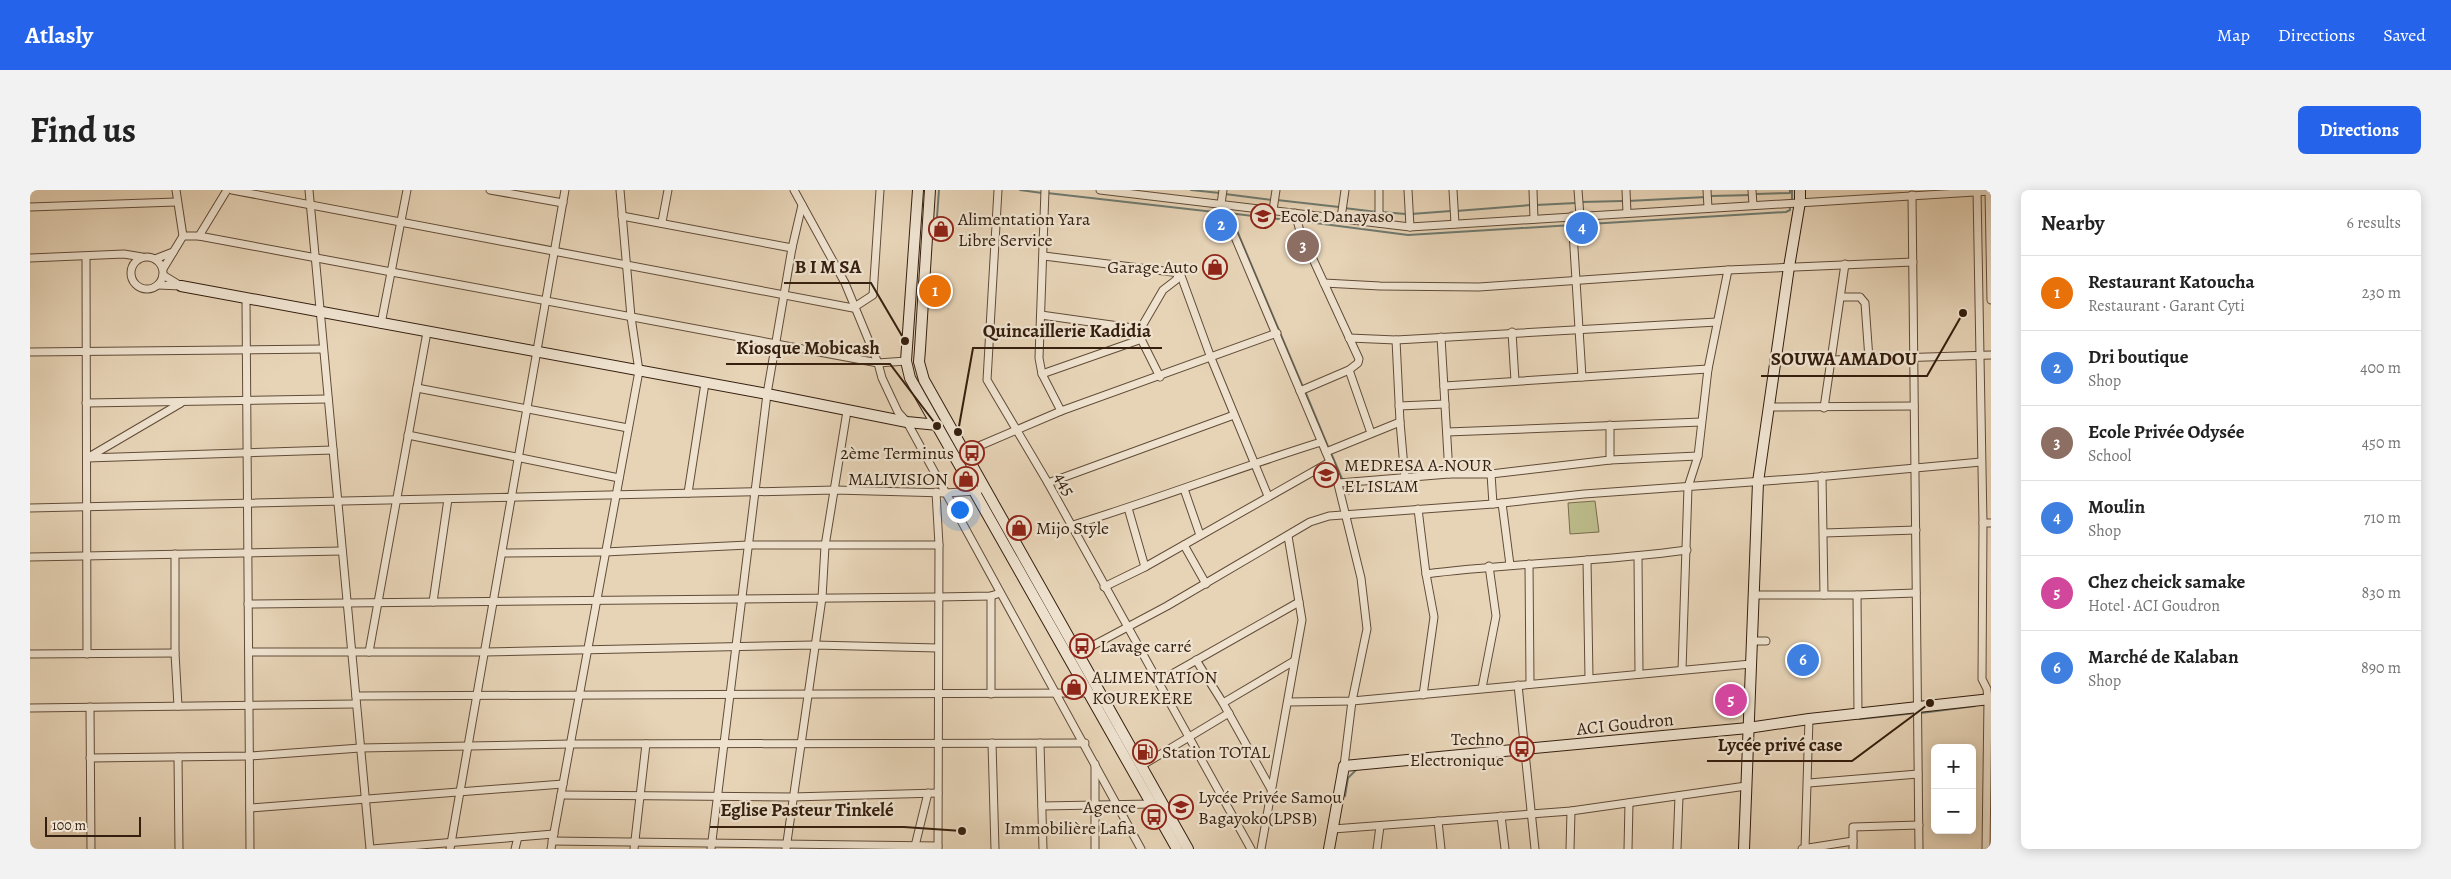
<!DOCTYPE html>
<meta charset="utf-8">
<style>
:root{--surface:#fff;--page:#f2f2f2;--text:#222;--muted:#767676;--line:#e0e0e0;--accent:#2563eb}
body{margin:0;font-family:Alegreya,serif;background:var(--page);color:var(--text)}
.controls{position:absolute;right:15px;bottom:15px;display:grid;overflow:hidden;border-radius:8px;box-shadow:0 2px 12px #0003}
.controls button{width:45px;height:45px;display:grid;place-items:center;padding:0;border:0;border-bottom:1px solid var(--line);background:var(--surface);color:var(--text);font:25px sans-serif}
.scale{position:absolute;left:15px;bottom:12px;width:96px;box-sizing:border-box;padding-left:5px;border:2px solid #341e0e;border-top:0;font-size:14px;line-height:18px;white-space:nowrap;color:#341e0e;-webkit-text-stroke:4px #efe3d0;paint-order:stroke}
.you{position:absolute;left:929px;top:319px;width:18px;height:18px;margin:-12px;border:4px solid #fff;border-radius:50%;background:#1a73e8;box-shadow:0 0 0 8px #1a73e833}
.badge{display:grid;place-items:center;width:32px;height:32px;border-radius:50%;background:var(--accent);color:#fff;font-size:16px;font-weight:700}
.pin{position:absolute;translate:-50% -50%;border:2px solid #fff;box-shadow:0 1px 5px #0006}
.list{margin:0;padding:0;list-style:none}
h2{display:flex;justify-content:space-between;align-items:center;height:65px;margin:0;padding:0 20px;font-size:21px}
h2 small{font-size:16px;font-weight:400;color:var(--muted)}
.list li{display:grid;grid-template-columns:32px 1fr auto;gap:15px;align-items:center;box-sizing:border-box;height:75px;padding:0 20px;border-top:1px solid var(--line)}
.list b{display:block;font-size:19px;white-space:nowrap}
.list p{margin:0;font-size:16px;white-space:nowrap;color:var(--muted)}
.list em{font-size:16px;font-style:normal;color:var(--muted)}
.map{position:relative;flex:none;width:1961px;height:659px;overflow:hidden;border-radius:8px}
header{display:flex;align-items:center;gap:30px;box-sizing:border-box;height:70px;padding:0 25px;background:var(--accent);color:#fff}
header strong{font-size:24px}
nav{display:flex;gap:28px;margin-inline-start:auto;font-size:18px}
.intro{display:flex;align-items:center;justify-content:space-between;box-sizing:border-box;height:120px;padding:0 30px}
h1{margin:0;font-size:35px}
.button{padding:12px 22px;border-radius:8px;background:var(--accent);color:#fff;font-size:18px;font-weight:700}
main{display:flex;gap:30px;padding:0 30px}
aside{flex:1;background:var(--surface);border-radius:8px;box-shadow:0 2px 12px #0003}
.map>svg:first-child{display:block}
</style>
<header>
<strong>Atlasly</strong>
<nav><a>Map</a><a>Directions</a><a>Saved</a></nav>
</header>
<div class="intro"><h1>Find us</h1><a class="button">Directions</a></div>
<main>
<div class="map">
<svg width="1961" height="659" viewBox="0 0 1961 659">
<rect width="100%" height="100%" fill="#e7d4b7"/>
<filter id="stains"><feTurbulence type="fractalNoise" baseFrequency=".004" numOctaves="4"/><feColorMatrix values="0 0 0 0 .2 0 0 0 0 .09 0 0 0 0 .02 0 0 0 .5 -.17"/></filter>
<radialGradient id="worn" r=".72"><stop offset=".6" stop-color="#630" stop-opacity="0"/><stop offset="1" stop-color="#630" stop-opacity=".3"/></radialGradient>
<path fill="#bcbb8a" stroke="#786c4c" d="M1565,311L1569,342L1540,344L1538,313Z"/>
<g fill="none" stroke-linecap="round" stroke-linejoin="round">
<g stroke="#6f7a6f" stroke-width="2">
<path d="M990,0L1012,3"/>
<path d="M1161,0L1190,3"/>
<path d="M1017,3L1193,23"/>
<path d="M1195,4L1242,10"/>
<path d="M1726,4L1760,3V0"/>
<path d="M1681,6L1721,5"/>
<path d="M1247,10L1309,17"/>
<path d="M1598,11L1676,7"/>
<path d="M1762,11V0"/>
<path d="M1551,12L1593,11"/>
<path d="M1506,15L1546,13"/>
<path d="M1314,18L1347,22"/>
<path d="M1426,21L1501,15"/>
<path d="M1351,22L1376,24"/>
<path d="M1198,23L1265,31"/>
<path d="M1200,24L1273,197"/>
<path d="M1381,24L1421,21"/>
<path d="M907,27L909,0"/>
<path d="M1270,31L1378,45L1756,22L1760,20V17"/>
<path d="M1275,201L1299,259"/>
<path d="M1301,263L1313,291"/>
<path d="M1315,295L1319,304"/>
<path d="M1891,523L1945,516"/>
<path d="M1829,529L1886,523"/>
<path d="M1315,606L1318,588L1327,579"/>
</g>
<defs>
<g id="street">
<path d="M202,0L823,118L843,105L850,0"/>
<path d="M279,0L340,659"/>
<path d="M460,0L533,13"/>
<path d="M764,0L815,93L848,173L852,188L868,222L877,232L1111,659"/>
<path d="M968,0L957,190L1018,293L1221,659"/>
<path d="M1015,0L1009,168L1012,184L1031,221"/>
<path d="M1070,0L1380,37L1961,1"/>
<path d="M1193,0L1191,14L1306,286L1331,388L1337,439L1322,511L1314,576"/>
<path d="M1349,0V33"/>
<path d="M1378,0L1380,37"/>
<path d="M1423,0L1425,34"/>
<path d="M1503,0L1504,29"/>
<path d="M1548,0L1550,26"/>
<path d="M1596,0L1597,23"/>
<path d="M1677,0L1678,18"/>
<path d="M1722,0L1723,15"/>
<path d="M1947,0L1953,333L1952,489L1957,499L1958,510L1956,659"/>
<path d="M1959,0L1961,110"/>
<path d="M1882,5L1889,659"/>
<path d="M0,17L146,12"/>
<path d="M1243,20L1246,0"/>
<path d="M1265,23L1270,41L1329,169L1328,173L1319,180L1270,201"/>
<path d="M592,26L762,58"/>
<path d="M1542,26L1552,187"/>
<path d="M1311,28L1315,0"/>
<path d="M632,32L638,0"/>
<path d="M153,46H169L197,0"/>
<path d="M169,46L848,173L876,171"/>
<path d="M1014,66L1150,83"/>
<circle cx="117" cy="83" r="16"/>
<path d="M56,67L57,464"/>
<path d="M0,68L94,64L112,67"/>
<path d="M125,69L143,62"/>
<path d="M133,79L153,46L146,0"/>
<path d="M1150,83L1181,168L1238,306"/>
<path d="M133,85L151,96"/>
<path d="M1294,93L1350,96L1449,97L1698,80L1883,72"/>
<path d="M128,95L151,96"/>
<path d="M1811,107H1830L1835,113L1839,169"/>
<path d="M216,110L220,659"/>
<path d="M1011,125L1110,139"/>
<path d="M351,134L377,0"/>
<path d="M1482,142L1485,191"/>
<path d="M1411,147L1419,284"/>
<path d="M1319,148L1366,150L1687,132"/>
<path d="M1366,150L1370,232L1375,289"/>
<path d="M0,162L293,159"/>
<path d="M1802,170L1961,165"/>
<path d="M1319,180L1341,243"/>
<path d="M1012,184L1109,150"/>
<path d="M1130,187L1108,143L1133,100L1146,90L1150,83"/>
<path d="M1414,196L1678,179"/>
<path d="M387,198L598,238"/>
<path d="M56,213L298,209"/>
<path d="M1369,216L1415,214"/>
<path d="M1738,217L1884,216"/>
<path d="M1794,218L1815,74"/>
<path d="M1417,242L1671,232"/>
<path d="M378,245L589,288"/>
<path d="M935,262L1031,221L1247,143"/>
<path d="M1296,262L1370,232"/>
<path d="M59,267L151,213"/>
<path d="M57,268L303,260"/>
<path d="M1580,270L1668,266"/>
<path d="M1461,284L1463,314"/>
<path d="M1792,286L1794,405"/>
<path d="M1018,293L1204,225"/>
<path d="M1309,293L1419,284H1461L1580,270V235"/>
<path d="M1154,299L1170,345"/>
<path d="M906,302L909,355L908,659"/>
<path d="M658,303L675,193"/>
<path d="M1472,313L1480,375"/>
<path d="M0,318L805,300L916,303L946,301L955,297"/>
<path d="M1098,318L1115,377"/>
<path d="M1388,319L1396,384L1404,427L1393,505"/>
<path d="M1953,333H1961"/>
<path d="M1040,336C1125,310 1207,278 1291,252"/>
<path d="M1794,343L1886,340"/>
<path d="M1154,355L1176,394"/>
<path d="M472,363L575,362L718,355H909"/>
<path d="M145,364V463L148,516"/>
<path d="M0,367L312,361"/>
<path d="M1608,367L1609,484"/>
<path d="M1557,370L1559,488"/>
<path d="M1499,374L1500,494"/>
<path d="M1396,384C1482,373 1570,372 1657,360"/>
<path d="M1074,397L1115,377L1300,272"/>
<path d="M1723,405H1827L1886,403"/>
<path d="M1827,405L1828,525"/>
<path d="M961,406V504"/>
<path d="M403,412L418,309"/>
<path d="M218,414L908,407L961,406L970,403"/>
<path d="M1722,451H1736"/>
<path d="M219,462H455L784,455L908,458"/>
<path d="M339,462L397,142"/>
<path d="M0,464L145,463"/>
<path d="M1047,464L1137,416L1280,332L1299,326L1463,314L1554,304L1776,288L1951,272"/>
<path d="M1166,470L1193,513L1242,601"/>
<path d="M1652,480L1658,297L1668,266L1678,179L1698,80"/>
<path d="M1128,492L1269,412"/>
<path d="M1488,495L1505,659"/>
<path d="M1452,498L1466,426L1459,376"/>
<path d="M326,506L1059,503"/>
<path d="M1258,512L1322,511L1721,474"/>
<path d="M1193,513L1264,471"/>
<path d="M60,517L61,659"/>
<path d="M0,518L326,514"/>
<path d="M962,553L965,659"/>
<path d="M1010,553L1013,659"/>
<path d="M148,567L149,659"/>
<path d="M60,568L219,566L330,558L540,554L1055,553"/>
<path d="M1111,576L1199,523"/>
<path d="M1779,593L1888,584"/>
<path d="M531,605L762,607L908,603"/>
<path d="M1012,616L1122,614"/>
<path d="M220,618L533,594"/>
<path d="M1471,626L1475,659"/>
<path d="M1408,631L1411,659"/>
<path d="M1303,639L1541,621L1716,596"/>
<path d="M522,651L908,656"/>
<path d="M885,656L898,603"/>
<path d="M342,659L524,644"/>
<path d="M420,659L535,0"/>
<path d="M485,659L488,647"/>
<path d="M521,659L609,181L601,127L590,0"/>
<path d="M604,659L616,554"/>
<path d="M681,659L737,204L762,58L772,15"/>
<path d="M756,659L792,408L795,356L817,221"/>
<path d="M1065,659V574"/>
<path d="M1231,659L1272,430L1258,346"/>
<path d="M1347,659L1350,636"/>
<path d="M1540,659L1541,621"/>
<path d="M1598,659L1599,613"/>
<path d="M1647,659L1649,606"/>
<path d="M1772,659L1823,651"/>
<path d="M1775,659L1779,529"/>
<path d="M1823,659V637L1889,635"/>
</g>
<g id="secondary">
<path d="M888,0L876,171L880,188L1147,659"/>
<path d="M900,0L890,159L889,172L894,190L1158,659"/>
<path d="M151,96L737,204L877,232L908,235"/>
<path d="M1299,659L1314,576L1718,538L1779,529L1961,509"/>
<path d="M1714,659L1728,292L1759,77L1770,12V0"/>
</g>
</defs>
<use href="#street" stroke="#614c38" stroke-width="9"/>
<use href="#secondary" stroke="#341e0e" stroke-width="12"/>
<use href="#street" stroke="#efe3d0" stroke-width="7"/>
<use href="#secondary" stroke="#efe3d0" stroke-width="10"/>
</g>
<defs>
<symbol id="school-ring" viewBox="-11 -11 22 22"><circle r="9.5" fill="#efe3d0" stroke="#8f2418" stroke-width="1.5"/><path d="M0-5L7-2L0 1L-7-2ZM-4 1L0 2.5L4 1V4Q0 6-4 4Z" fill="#8f2418"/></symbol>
<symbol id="shop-ring" viewBox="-11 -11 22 22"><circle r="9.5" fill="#efe3d0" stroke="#8f2418" stroke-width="1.5"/><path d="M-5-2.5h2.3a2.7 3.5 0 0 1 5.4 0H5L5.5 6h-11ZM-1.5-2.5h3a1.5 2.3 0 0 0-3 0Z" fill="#8f2418"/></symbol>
<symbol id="bus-ring" viewBox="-11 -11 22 22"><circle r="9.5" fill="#efe3d0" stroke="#8f2418" stroke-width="1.5"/><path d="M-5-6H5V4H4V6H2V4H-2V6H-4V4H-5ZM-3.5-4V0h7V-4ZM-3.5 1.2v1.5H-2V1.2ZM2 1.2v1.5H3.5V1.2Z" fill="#8f2418"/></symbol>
<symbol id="fuel-ring" viewBox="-11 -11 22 22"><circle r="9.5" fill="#efe3d0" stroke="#8f2418" stroke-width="1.5"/><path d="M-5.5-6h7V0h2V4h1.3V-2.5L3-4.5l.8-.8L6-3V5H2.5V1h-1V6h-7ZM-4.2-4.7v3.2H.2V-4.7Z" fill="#8f2418"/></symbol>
</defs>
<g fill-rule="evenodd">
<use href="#school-ring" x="1219" y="12" width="28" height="28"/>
<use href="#shop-ring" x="897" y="25" width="28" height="28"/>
<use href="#shop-ring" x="1171" y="63" width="28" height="28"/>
<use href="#bus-ring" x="928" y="249" width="28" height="28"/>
<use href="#school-ring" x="1282" y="271" width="28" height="28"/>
<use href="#shop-ring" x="922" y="275" width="28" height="28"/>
<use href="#shop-ring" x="975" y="324" width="28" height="28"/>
<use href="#bus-ring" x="1038" y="442" width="28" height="28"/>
<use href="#shop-ring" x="1030" y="483" width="28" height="28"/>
<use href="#bus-ring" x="1478" y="545" width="28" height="28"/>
<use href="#fuel-ring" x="1101" y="548" width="28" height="28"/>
<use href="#school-ring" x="1137" y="603" width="28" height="28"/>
<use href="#bus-ring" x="1110" y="613" width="28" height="28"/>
</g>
<g text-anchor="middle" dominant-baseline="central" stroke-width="4.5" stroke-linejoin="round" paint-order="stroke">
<g font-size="18" fill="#341e0e" stroke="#efe3d0" text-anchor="start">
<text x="1250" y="26">Ecole Danayaso</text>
<text x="928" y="29">Alimentation Yara<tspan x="928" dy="21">Libre Service</tspan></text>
<text x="1168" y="77" text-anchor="end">Garage Auto</text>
<text x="924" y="263" text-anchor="end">2ème Terminus</text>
<text x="1314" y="275">MEDRESA A-NOUR<tspan x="1314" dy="21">EL ISLAM</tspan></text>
<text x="918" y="289" text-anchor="end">MALIVISION</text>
<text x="1006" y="338">Mijo Style</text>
<text x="1070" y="456">Lavage carré</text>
<text x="1062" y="487">ALIMENTATION<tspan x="1062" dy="21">KOUREKERE</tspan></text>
<text x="1474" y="549" text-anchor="end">Techno<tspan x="1474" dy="21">Electronique</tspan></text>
<text x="1132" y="562">Station TOTAL</text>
<text x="1168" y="607">Lycée Privée Samou<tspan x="1168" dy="21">Bagayoko(LPSB)</tspan></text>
<text x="1106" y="617" text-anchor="end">Agence<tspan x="1106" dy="21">Immobilière Lafia</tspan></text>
</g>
<g font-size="18" fill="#341e0e" stroke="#efe3d0">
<text transform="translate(1035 294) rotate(61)">445</text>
<text transform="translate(1595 534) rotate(-6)">ACI Goudron</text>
</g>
</g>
<path fill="none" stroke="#341e0e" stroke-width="2" d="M875 151L841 93H754M928 242L943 158H1132M907 236L860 174H696M1933 123L1897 186H1731M1900 513L1822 571H1677M932 641L874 637H680"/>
<g fill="#341e0e" stroke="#efe3d0" stroke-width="2">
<circle cx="875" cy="151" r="5"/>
<circle cx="928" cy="242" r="5"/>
<circle cx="907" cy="236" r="5"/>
<circle cx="1933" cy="123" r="5"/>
<circle cx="1900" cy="513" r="5"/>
<circle cx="932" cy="641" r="5"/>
</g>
<g font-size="19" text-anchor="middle" font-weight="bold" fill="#341e0e" stroke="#efe3d0" stroke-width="4.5" stroke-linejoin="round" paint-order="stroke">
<text x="798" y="83">B I M SA</text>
<text x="1037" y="147">Quincaillerie Kadidia</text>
<text x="778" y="164">Kiosque Mobicash</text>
<text x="1814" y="175">SOUWA AMADOU</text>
<text x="1750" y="561">Lycée privé case</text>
<text x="777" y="626">Eglise Pasteur Tinkelé</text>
</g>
<rect width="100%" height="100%" filter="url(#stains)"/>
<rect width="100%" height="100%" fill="url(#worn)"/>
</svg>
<div class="controls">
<button>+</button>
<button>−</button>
</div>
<div class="scale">100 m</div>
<div class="you"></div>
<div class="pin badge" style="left:905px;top:101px;background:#e8710a">1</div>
<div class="pin badge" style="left:1191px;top:35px;background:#3f7fe0">2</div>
<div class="pin badge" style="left:1273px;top:56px;background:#8d6e63">3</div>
<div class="pin badge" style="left:1552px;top:38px;background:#3f7fe0">4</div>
<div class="pin badge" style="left:1701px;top:510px;background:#d1479c">5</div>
<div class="pin badge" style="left:1773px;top:470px;background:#3f7fe0">6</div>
</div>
<aside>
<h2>Nearby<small>6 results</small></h2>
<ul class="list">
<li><span class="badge" style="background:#e8710a">1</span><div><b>Restaurant Katoucha</b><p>Restaurant · Garant Cyti</p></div><em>230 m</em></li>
<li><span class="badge" style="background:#3f7fe0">2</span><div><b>Dri boutique</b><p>Shop</p></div><em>400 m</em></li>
<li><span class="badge" style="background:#8d6e63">3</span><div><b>Ecole Privée Odysée</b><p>School</p></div><em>450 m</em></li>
<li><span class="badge" style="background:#3f7fe0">4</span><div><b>Moulin</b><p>Shop</p></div><em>710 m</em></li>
<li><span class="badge" style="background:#d1479c">5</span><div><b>Chez cheick samake</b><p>Hotel · ACI Goudron</p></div><em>830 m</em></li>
<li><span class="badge" style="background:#3f7fe0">6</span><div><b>Marché de Kalaban</b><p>Shop</p></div><em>890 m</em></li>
</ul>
</aside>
</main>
